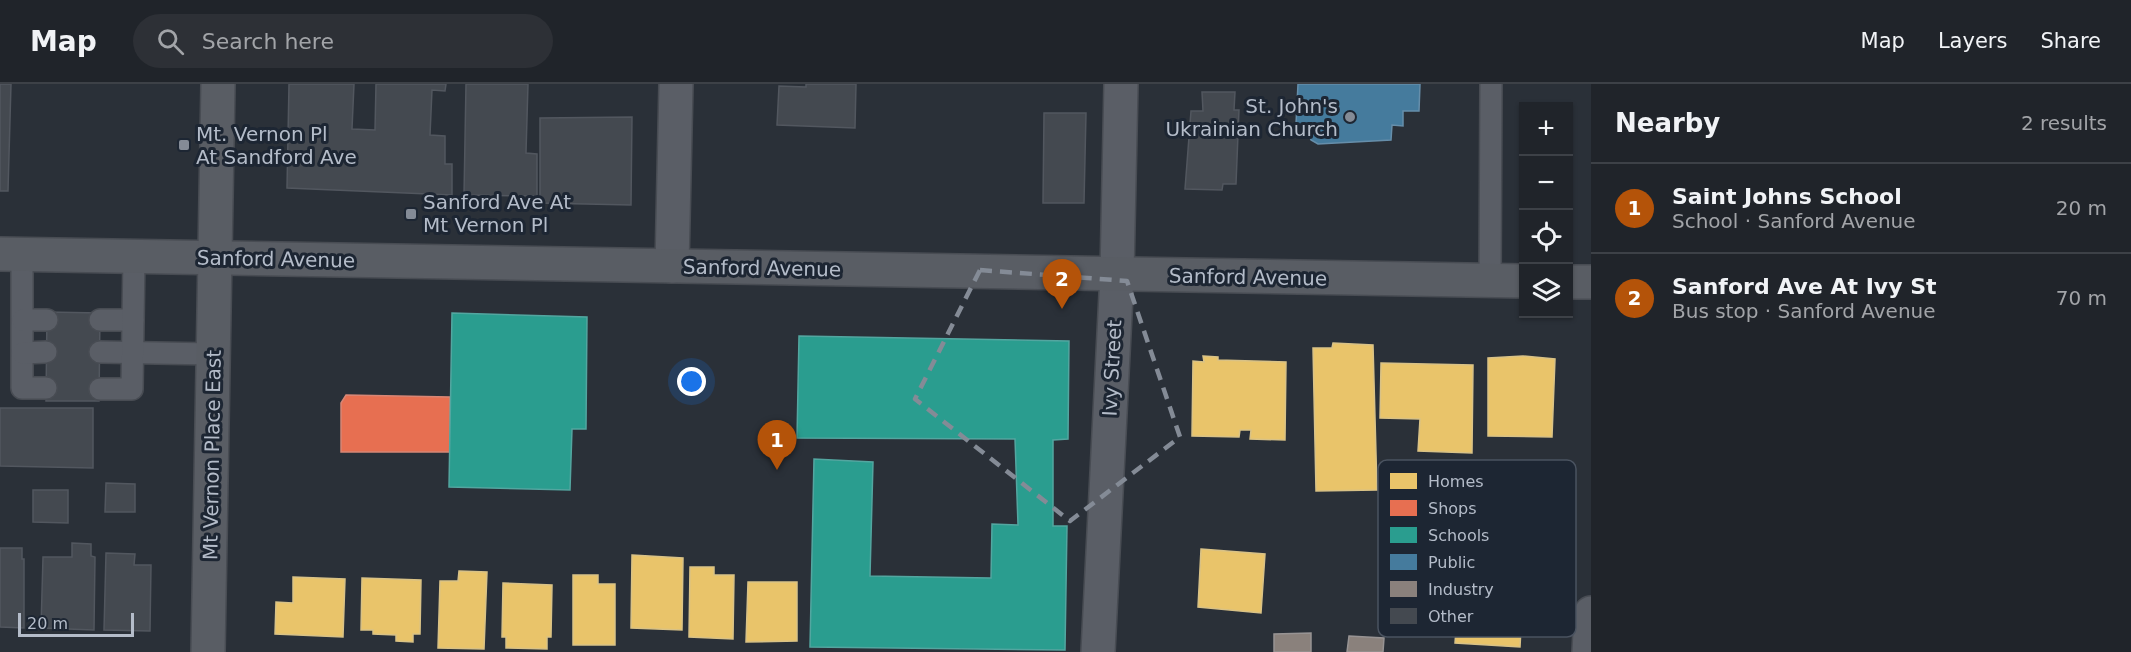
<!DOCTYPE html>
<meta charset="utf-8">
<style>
:root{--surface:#20242a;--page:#2d3036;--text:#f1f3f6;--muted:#a2a4a8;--line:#3d4147;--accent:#b45309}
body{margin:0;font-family:"DejaVu Sans",sans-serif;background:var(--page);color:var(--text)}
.controls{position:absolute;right:18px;top:18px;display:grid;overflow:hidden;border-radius:0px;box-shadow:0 2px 4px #0004}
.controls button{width:54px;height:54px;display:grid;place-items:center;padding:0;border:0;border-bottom:2px solid var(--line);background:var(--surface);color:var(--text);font:30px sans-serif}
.scale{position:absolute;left:18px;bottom:15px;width:116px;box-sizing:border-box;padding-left:6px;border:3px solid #b4bcc9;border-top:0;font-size:16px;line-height:21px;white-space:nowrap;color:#b4bcc9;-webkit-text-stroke:4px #1d2633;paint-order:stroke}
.you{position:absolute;left:692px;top:298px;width:21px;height:21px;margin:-15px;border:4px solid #fff;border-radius:50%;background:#1a73e8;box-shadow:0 0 0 9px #1a73e833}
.badge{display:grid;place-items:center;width:39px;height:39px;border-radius:50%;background:var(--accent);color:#fff;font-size:20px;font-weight:700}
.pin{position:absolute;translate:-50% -50px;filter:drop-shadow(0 2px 3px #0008)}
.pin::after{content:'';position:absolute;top:32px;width:21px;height:18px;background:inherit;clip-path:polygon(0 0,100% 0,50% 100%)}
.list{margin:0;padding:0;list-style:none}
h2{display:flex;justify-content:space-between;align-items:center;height:78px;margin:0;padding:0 24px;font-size:26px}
h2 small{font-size:20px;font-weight:400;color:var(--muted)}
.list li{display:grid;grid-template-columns:39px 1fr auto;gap:18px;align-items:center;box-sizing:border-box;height:90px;padding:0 24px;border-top:2px solid var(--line)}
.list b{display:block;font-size:22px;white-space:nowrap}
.list p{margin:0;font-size:20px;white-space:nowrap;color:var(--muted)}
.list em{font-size:20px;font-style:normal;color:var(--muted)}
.icon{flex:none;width:33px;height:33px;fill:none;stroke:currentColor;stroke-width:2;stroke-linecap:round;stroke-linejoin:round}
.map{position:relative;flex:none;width:1591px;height:568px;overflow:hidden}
header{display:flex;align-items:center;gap:36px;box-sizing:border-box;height:84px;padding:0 30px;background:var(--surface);border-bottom:2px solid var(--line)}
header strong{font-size:28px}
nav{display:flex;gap:33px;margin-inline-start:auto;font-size:21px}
.search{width:420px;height:54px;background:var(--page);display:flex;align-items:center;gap:15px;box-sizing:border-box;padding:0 21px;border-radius:33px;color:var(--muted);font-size:22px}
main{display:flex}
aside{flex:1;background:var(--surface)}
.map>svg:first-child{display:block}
</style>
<header>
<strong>Map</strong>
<div class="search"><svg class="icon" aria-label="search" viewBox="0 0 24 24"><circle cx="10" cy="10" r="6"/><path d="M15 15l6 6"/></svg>Search here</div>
<nav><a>Map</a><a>Layers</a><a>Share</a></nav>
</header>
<main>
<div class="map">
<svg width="1591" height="568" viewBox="0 0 1591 568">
<rect width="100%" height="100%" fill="#2a3038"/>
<g fill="#e9c46a" stroke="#d9c286" stroke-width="1.5">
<path d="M1333,259L1373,261L1377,406L1316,407L1313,264H1332Z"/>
<path d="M1203,272L1218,273V276L1286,278L1285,356L1250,355L1251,346H1240L1239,353L1192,352L1193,277L1204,278Z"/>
<path d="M1523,272L1555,275L1552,353L1488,352V274Z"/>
<path d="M1381,279L1473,281L1472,369L1418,367L1420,335L1380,334Z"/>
<path d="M1201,465L1265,470L1261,529L1198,523Z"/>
<path d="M632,471L683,474L682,546L631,544Z"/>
<path d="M690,483H714V491H734L733,555L689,553Z"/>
<path d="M459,487L487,488L484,565L438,564L440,497H458Z"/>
<path d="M573,491H598V500H615V561H573Z"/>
<path d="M293,493L345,495L343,553L275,550L276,518L293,519Z"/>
<path d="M362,494L421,496L420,550H413V558L396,557V551L373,550V546H361Z"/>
<path d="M748,498H797V557L746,558Z"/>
<path d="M503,499L552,501L551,553H547V565L506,564V553H502Z"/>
<path d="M1459,504L1523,508L1520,563L1455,559Z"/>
</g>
<path fill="#e76f51" stroke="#d88675" stroke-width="1.5" d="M346,311L450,313V368H341V319Z"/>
<g fill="#2a9d8f" stroke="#53a6a0" stroke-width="1.5">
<path d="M452,229L587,233L586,345H572L570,406L449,403Z"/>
<path d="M799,252L1069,257L1068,355L1053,356V442H1067L1065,566L810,563L814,375L873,378L870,492L991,494L992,440L1018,441L1015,355L797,354Z"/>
</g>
<path fill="#457b9d" stroke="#668eaa" stroke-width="1.5" d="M1298,0H1420L1419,27H1403V42L1392,41L1391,56L1318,60L1311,56L1308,48V40H1296Z"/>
<g fill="#8a817c" stroke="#979393" stroke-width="1.5">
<path d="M1311,549V568H1274V550Z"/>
<path d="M1349,552L1384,554L1383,568H1347Z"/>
</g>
<g fill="#444950" stroke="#52575f" stroke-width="1.5">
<path d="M0,0H11L8,107H0Z"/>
<path d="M289,0H354L352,45L375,46L376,0H446L445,7L432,6L430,51L445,52V80H452V111L287,104Z"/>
<path d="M466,0H528L526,69L537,70V112L464,111Z"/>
<path d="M806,0H856L855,44L777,41L779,2L806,3Z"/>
<path d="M1202,8H1235L1234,26H1239L1236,100H1223L1222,106L1185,105L1191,27H1203Z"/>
<path d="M1044,29H1086L1084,119H1043Z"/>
<path d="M632,33L631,121L540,119V34Z"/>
<path d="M47,228L100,229L99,317H46Z"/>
<path d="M0,324H93V384L0,382Z"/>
<path d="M106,399L135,400V428H105Z"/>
<path d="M33,406H68V439L33,438Z"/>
<path d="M72,459L91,460V472L95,473L94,546L41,544L43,473H72Z"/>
<path d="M0,464H22V475H24V544L0,543Z"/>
<path d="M106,469L135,470L134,481H151L150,547L104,546Z"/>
</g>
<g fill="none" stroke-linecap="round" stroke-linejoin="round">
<defs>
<g id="lane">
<path d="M22,170V304H46"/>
<path d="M1490,197L1491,0"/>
<path d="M23,236H47"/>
<path d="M100,236H133"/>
<path d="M100,268L213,270"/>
<path d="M23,269L46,268"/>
<path d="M100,305H132L134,172"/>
</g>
<g id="street">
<path d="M672,182L676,0"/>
<path d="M1098,568L1117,190L1121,0"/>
<path d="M1589,568L1591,529"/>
</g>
<g id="secondary">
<path d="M0,170L1524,197"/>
<path d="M1568,198H1591"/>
<path d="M208,568L218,0"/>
</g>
</defs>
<use href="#lane" stroke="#484c53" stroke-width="24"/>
<use href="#street" stroke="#484c53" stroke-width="36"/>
<use href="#secondary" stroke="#484c53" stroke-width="36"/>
<use href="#lane" stroke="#5a5e66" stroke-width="21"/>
<use href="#street" stroke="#5a5e66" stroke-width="33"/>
<use href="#secondary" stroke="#595d64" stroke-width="33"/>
</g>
<path fill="none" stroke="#848b96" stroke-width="4.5" stroke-dasharray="12 8" stroke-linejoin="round" d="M980,186L1127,197L1180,353L1070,437L915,315Z"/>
<g fill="#848b96" stroke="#1d2633" stroke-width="2">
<circle cx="1350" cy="33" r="6"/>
<rect x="178" y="55" width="12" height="12" rx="3"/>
<rect x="405" y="124" width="12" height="12" rx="3"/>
</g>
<g text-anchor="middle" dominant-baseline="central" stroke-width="6" stroke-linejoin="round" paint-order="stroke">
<g font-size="20" fill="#b4bcc9" stroke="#1d2633" text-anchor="start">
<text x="1338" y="22" text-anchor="end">St. John's<tspan x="1338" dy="23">Ukrainian Church</tspan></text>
<text x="196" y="50">Mt. Vernon Pl<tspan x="196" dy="23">At Sandford Ave</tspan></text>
<text x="423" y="118">Sanford Ave At<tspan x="423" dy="23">Mt Vernon Pl</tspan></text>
</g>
<g font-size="20" fill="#b4bcc9" stroke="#1d2633">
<text transform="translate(276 175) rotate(1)">Sanford Avenue</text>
<text transform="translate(762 184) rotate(1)">Sanford Avenue</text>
<text transform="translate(1248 193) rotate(1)">Sanford Avenue</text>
<text transform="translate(1112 284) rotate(-87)">Ivy Street</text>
<text transform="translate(212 371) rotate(-89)">Mt Vernon Place East</text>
</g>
</g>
<rect x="1378" y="376" width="198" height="177" rx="9" fill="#1d2633" stroke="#4a5360" stroke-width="1.5"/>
<rect x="1390" y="389" width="27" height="16" fill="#e9c46a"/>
<rect x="1390" y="416" width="27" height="16" fill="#e76f51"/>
<rect x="1390" y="443" width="27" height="16" fill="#2a9d8f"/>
<rect x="1390" y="470" width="27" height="16" fill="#457b9d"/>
<rect x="1390" y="497" width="27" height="16" fill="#8a817c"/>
<rect x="1390" y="524" width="27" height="16" fill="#444950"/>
<g font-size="16" fill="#b4bcc9">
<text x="1428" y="403">Homes</text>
<text x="1428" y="430">Shops</text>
<text x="1428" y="457">Schools</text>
<text x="1428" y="484">Public</text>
<text x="1428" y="511">Industry</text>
<text x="1428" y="538">Other</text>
</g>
</svg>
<div class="controls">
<button>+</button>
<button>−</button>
<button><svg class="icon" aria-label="locate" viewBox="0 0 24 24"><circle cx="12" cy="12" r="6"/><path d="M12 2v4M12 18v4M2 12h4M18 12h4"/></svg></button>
<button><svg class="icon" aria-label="layers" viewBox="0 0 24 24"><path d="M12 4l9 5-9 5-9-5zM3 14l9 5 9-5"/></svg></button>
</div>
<div class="scale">20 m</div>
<div class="you"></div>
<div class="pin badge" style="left:777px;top:386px">1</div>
<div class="pin badge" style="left:1062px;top:225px">2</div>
</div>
<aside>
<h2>Nearby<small>2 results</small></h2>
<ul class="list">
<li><span class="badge">1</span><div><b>Saint Johns School</b><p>School · Sanford Avenue</p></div><em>20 m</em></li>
<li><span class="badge">2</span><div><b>Sanford Ave At Ivy St</b><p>Bus stop · Sanford Avenue</p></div><em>70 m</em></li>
</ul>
</aside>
</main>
